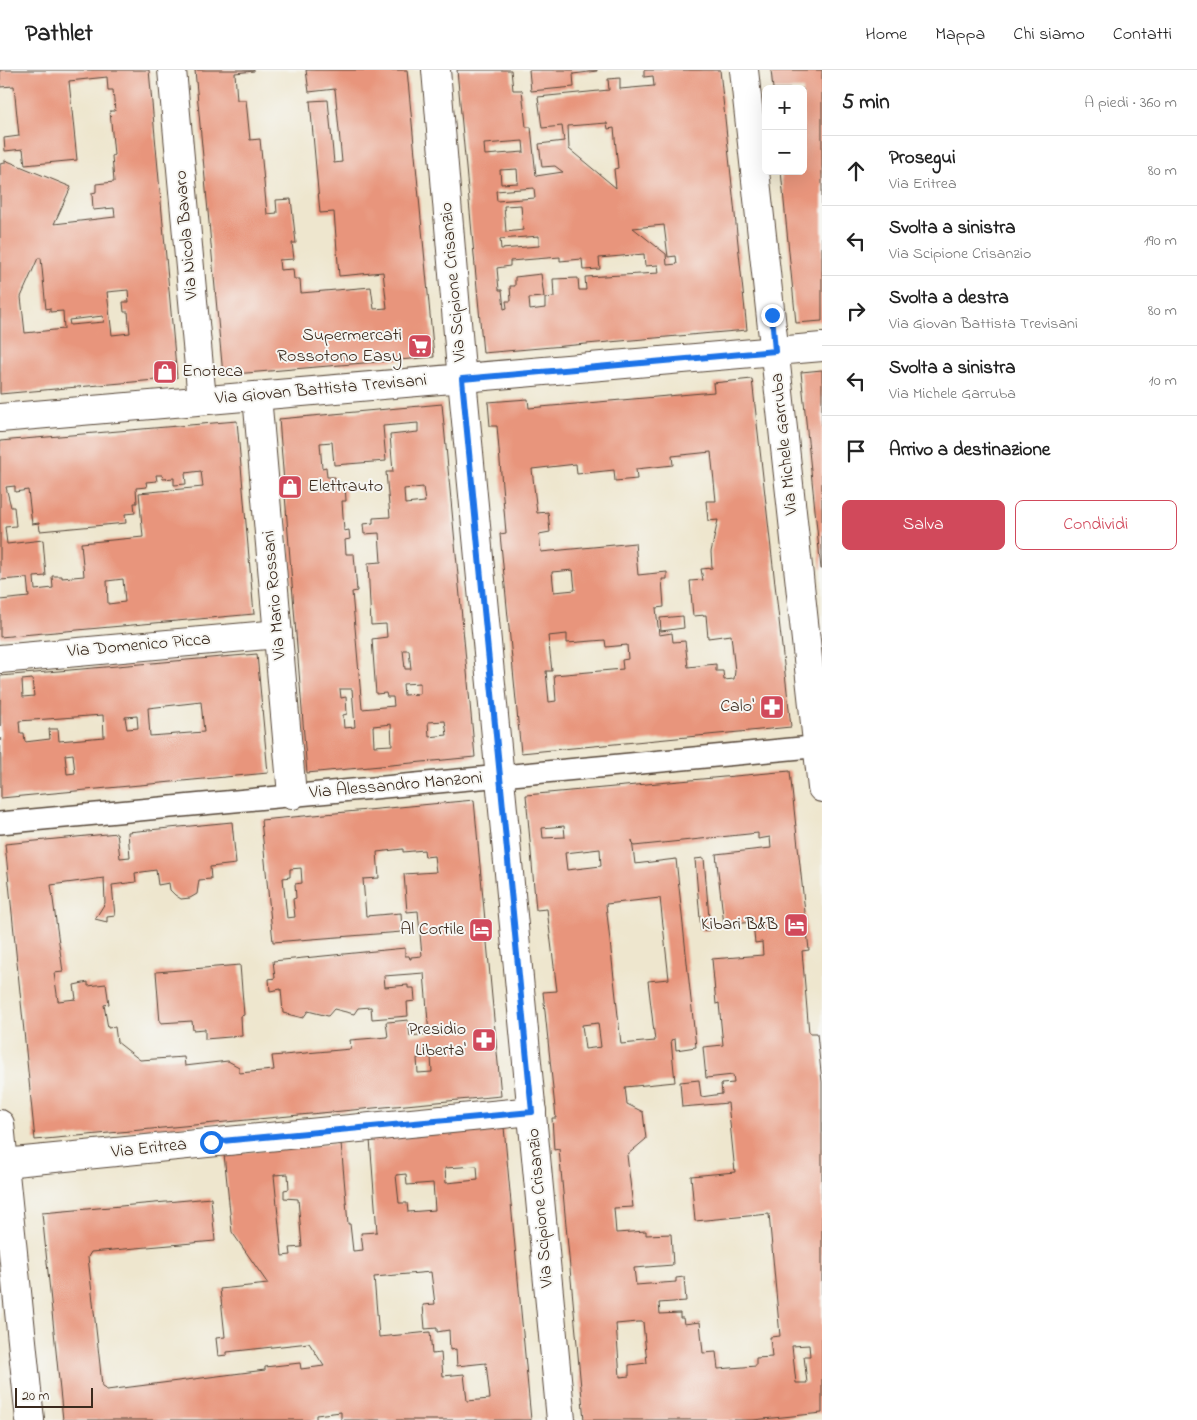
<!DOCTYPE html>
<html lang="it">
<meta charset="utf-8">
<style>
:root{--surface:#fff;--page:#f6f6f6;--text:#222;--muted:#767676;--line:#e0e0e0;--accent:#d1495b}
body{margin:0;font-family:"Indie Flower",sans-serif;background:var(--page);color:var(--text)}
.controls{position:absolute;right:15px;top:15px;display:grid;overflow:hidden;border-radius:8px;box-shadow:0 5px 20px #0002}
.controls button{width:45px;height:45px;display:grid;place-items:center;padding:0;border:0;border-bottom:1px solid var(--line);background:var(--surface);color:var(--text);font:25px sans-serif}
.scale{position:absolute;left:15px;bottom:12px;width:78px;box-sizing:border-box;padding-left:5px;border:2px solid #3b2a1e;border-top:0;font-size:14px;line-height:18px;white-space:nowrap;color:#3b2a1e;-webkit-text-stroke:4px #f6f6f2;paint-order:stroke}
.stop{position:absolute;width:15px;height:15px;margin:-11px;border:4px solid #1a73e8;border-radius:50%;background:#fff}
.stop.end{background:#1a73e8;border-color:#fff;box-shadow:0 1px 5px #0008}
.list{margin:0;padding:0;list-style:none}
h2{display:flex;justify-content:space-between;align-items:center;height:65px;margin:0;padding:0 20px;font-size:21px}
h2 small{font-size:16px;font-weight:400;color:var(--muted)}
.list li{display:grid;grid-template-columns:32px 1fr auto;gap:15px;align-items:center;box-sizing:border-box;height:70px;padding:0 20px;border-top:1px solid var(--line)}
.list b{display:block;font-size:19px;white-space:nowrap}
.list p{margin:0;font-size:16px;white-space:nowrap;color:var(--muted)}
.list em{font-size:16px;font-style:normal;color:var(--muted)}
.actions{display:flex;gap:10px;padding:15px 20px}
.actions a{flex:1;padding:11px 0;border:1px solid var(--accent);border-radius:8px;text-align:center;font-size:18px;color:var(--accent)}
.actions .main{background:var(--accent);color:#fff}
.icon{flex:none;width:28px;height:28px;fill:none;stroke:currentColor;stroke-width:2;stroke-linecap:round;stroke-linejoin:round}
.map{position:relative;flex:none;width:822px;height:1350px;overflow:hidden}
header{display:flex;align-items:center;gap:30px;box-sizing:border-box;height:70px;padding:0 25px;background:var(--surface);border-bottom:1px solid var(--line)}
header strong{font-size:24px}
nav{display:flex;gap:28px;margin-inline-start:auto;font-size:18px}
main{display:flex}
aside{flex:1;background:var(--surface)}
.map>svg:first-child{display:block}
</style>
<header>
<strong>Pathlet</strong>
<nav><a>Home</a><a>Mappa</a><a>Chi siamo</a><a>Contatti</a></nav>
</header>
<main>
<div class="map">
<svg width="822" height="1350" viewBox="0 0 822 1350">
<rect width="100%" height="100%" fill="#f6f6f2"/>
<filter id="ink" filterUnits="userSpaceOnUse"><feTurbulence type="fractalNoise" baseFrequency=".02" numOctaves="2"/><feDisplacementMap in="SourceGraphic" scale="10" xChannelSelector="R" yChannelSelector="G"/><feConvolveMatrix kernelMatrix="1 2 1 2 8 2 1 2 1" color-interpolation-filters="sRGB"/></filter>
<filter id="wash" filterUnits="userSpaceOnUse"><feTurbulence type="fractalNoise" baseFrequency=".0096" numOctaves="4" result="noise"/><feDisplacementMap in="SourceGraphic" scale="20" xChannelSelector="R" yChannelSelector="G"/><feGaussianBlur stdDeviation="1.12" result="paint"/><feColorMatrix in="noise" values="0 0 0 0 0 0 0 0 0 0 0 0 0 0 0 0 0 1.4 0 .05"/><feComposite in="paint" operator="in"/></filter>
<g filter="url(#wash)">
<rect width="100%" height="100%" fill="#eee6ce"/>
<g id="blocks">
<g fill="#e8957c" fill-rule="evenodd">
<path d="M0,0H149L177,308L0,324V94L5,93V90L71,117L54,154L115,147L114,138L93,140L92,123L96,122V114L114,112L112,86L114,85L110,41H115L113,20H108L107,7L69,11L77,90L25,95L23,79L5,81L4,68L19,66L14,16L0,17ZM38,188H41L46,239L50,238V242L63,241L64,259L25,263L21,227ZM128,220L129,232H123L124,242H128L130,263L112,265L107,222ZM103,246L104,252L70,255L69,250Z"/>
<path d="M195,0H254V1L235,3L237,30H246L250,70L260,69L267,144L277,143L276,130L291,129L296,173H292L294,189L279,190L280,200L293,199L294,209H300L301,223L371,217L374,239L387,238L383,202L339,206L334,142L320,143L310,31L328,30L334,93L342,92L338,50L335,19L309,22L306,0H407L434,287L223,305Z"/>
<path d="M457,0H511L513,20H522L526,57H531L536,106L563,102L555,96L542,97L539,74L564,71L562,56L542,58L538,27L609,20L608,9L620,8V19L654,16L653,6L644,7V0H720L747,260L483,283ZM607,53L608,59L614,58L618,98L614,99L616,118L569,79L568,56ZM523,71L524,82L485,85L484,74ZM517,99L518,113L501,114L500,100ZM534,118L535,128L497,131L496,121ZM521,135L523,160L506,162L504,136ZM664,155L668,187L676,186L677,194L667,195L666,184L633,158ZM539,166V176L501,179L500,169ZM644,184L645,196L658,195L659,203L585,207L586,220H579L578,208L553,209L554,227L545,228V238L530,240L529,228L544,227L541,204L515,207V216H510L511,231H506L507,238L504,239L502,220H499L497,198L510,196V191L560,187V191L582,189L583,200L600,199L599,188Z"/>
<path d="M529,0H597V1L573,4L574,17L531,21Z"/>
<path d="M771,0H822V251L796,253L781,101H803V19H773Z"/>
<path d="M822,300V499H821L801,302Z"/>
<path d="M752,309L791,657L521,683L500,464L506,463L497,356H490L488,332L528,329L529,338L714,322L713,313ZM711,382L716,431H706L708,451L718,450L711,482L712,498L701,499L703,510L690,511L693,546L706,545L708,568L731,565L735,601L734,609L724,610L723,601H716V594L688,597L685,571L673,572L672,563L659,565L656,538L664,537L662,509H667V502L638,505L635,473L541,482L539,464L550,462L548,442L537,443L532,399L576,394L577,404L614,400L615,411L637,409L636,399L673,395L672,386ZM573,500L575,520L554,522L552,502ZM567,564V573L605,570L606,577L627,575L628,589L622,590L623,599L554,605L556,631L549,632L546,601H552L548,566Z"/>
<path d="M442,334L475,687L307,703L279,349ZM418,353V362L390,365L393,402H386L390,447L373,448V453L363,454L364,464L379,463L381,492L368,493L371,555L386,554L387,567L372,569L376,624L386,623L387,627H393L394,636L362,639L352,522L357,521L354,484H346L345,470L350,469L349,460L344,461L342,431H346L345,413H335V407H327L326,397L322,398L320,373L332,372L334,395L386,391L383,356ZM423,417L425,432L405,434L404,419ZM403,580H409L411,599H405ZM420,613V624L404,625L403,614ZM340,619H352L355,657L344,658L343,645L347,644L346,627L341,628ZM445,651L447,665L429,667L428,652ZM391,654L392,675L374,676L373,656Z"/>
<path d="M237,351L254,544L0,567V530L29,527L27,508L0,510V371ZM201,401L203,417L139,423L143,467L81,473L84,506L62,508V506H52L53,518L35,520L34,507L46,506L43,470L7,474L5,457L16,456L14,437H11L6,417L15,416V422L28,420L32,454L39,453L40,461L126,453L125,444L135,443L134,433H137L136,418L147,417L146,412L157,411L156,405H162L163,409L174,408V415L186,414L185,403ZM123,509L125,532L108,534L107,511Z"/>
<path d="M683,546L684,558L661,561L660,548Z"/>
<path d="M257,584L268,703L1,728L0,606ZM32,609L34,626L23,627L22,610ZM201,632L204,662L150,666L148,638ZM103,645L104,667L59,671L58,659H49L50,669L25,672L24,663H20L19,651ZM137,646L138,658L127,659L125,647ZM73,684L75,703L67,704L65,685Z"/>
<path d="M790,701L809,880L802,881L809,963H817L822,1012V1343L753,1350H584L559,1079L554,1080L552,1048H556L543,922L557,921L547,839L536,840L526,725ZM564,756L565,767L543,768L542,758ZM758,763V769L770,767L771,778L716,784L724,855L753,852L755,873L762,872L763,885L712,889L716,934L719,933L723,975L703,977L706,1008L733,1005L734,1013L721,1014L722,1024L701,1027L699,1010L680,1012L682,1037L728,1033L735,1102L691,1106L695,1151L769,1144L780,1266L770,1267L772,1287L756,1288V1296L718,1299L716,1282L703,1283L700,1252L684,1254L683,1248H680V1243L660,1244L659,1233L686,1231L684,1207L676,1208V1212L636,1215L634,1198L673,1195L671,1164L646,1165V1161L616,1163L614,1138L633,1137L627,1085L646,1069L643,1042L627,1034L625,1017L675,1012L671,970L675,969L676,980L696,977L676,789L635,794L632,770L634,776ZM600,779L601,796L567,800L565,783ZM660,828L669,909L648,911L655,971L621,974L606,834ZM598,953L601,977L585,979L582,955ZM638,1252H643L647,1293L629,1295V1306L620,1307L616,1254ZM809,1275L810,1286H804L807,1313H796L792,1276Z"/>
<path d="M474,730L501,1026L35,1070L5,774L117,763L120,788L130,787L128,762L232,752L236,794L210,797L211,809L199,810L197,824L190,828L181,829L175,825L170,820L169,813L158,815L156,800L135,803L136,812L112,815L115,846L107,847V852L95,849L105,833L104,808L51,815L63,902L54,903L58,931L76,929L74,915L88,912V916L106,914L109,934L104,935L108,958L115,957L117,972L140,990L184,987L185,996L228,991L239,997V1003L274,1000L272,986L351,979L350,970L388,967L386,952H388L408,950L410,966L429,964L424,903L384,906L385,917L408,915V918H414L415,931L407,932L408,946L372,949L371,937L358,938L354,944L334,939L328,946L308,941L303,948L283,943L281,919L270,921L269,909L275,908L273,891L405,878V886H409L410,889H411V887L422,886L418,841L407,842L404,804L436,802L434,786L425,787L424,780L403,782V779L377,782L379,808L363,809L366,846L401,843L402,862L273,872L261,750ZM301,798L302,813L295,814L296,828L293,829L295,847L287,848L283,808L290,807V799ZM431,987L432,1002L418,1003L417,988Z"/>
<path d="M704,788L710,860L701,861L695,789Z"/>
<path d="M240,895L244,945L241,946L242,966L205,969V959L193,960L192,951L160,953L156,902Z"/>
<path d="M504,1057L531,1350H341V1342L316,1345V1350H63L42,1143L211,1128L215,1171L91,1182L88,1187L100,1295L102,1317L107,1320L265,1300V1297L300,1293L301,1299L324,1296L309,1273L227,1282V1285L218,1286L216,1268L225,1267L220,1219L268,1214L232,1162L224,1084L341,1073L348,1154H350L353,1181L363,1180L361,1163L377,1162L370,1069ZM477,1096L478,1110L446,1113L445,1098ZM288,1104L289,1119L284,1120V1128L298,1129L302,1177L290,1178L291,1185L282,1186L274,1105ZM406,1104L407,1115L433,1113L435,1140L408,1142L407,1133H399L396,1105ZM431,1202L435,1234L423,1235L425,1259L437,1258V1262L449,1260L450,1280L456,1279L457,1296L486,1293L490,1329L467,1331L464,1304L443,1306L441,1283L432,1284L430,1262L379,1267L374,1207Z"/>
</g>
</g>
</g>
<g filter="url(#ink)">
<use href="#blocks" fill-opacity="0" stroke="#564638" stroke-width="1"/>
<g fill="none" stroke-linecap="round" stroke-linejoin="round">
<defs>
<path id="pedestrian" d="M0,753L822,676"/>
<g id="minor">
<path d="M172,0L202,330"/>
<path d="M436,0L460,288L561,1350"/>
<path d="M744,0L822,718"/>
<path d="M257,326L292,725"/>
<path d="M0,348L822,277"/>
<path d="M0,589L278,564"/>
<path d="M4,1093L532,1041"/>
</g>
<path id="tertiary" d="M0,1054L30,1350"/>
</defs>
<use href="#pedestrian" stroke="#564638" stroke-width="24"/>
<use href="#minor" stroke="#564638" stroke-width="30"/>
<use href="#tertiary" stroke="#564638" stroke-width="30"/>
<use href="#pedestrian" stroke="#fff" stroke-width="21"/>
<use href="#minor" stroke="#fff" stroke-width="28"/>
<use href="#tertiary" stroke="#fff" stroke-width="28"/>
</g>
</g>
<g fill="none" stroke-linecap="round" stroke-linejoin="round" filter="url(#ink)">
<path stroke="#1a73e8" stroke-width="6" d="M211,1072L532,1042L462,309L775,281L772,245"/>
</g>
<defs>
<symbol id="supermarket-square" viewBox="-11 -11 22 22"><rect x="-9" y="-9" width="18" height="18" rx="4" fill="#d1495b" stroke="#f6f6f2"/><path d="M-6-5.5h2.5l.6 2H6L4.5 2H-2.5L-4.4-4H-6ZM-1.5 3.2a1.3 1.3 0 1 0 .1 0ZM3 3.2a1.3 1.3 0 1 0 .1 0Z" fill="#fff"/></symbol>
<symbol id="shop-square" viewBox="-11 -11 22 22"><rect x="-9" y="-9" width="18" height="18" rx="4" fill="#d1495b" stroke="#f6f6f2"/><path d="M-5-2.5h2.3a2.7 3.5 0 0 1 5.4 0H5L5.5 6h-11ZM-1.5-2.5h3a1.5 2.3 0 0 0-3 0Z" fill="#fff"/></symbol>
<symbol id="pharmacy-square" viewBox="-11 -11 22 22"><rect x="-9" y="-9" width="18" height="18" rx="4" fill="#d1495b" stroke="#f6f6f2"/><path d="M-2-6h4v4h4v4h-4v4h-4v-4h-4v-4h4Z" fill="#fff"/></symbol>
<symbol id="hotel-square" viewBox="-11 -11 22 22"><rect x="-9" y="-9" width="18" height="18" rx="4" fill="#d1495b" stroke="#f6f6f2"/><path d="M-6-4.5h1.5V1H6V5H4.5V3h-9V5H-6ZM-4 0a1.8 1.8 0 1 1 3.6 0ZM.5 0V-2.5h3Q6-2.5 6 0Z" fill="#fff"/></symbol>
</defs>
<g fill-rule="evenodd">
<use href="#supermarket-square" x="406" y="262" width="28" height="28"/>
<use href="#shop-square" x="151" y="288" width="28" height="28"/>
<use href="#shop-square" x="276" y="403" width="28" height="28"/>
<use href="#pharmacy-square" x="758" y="623" width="28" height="28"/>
<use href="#hotel-square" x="782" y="841" width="28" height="28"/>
<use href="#hotel-square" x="467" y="846" width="28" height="28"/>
<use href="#pharmacy-square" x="470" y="956" width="28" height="28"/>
</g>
<g text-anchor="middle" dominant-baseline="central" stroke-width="4" stroke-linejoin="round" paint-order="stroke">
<g font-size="18" fill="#3b2a1e" stroke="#f6f6f2">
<text transform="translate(187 165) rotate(-95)">Via Nicola Bavaro</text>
<text transform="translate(454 212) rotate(-95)">Via Scipione Crisanzio</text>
<text transform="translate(321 320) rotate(-5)">Via Giovan Battista Trevisani</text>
<text transform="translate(785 374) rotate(-96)">Via Michele Garruba</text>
<text transform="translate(275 525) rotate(-95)">Via Mario Rossani</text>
<text transform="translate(139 576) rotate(-5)">Via Domenico Picca</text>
<text transform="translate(396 716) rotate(-5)">Via Alessandro Manzoni</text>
<text transform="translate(149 1079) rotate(-6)">Via Eritrea</text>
<text transform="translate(541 1138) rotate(-95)">Via Scipione Crisanzio</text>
</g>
<g font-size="18" fill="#3b2a1e" stroke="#f6f6f2" text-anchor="end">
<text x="402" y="266">Supermercati<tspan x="402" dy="21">Rossotono Easy</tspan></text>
<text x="182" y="302" text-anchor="start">Enoteca</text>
<text x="308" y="417" text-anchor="start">Elettrauto</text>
<text x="754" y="637">Calo'</text>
<text x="778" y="855">Kibari B&amp;B</text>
<text x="464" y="860">Al Cortile</text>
<text x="466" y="960">Presidio<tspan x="466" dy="21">Liberta'</tspan></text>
</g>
</g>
</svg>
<div class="controls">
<button>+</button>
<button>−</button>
</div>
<div class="scale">20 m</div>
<div class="stop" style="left:211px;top:1072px"></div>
<div class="stop end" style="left:772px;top:245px"></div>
</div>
<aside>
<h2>5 min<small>A piedi · 360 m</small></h2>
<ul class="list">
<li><svg class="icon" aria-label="ahead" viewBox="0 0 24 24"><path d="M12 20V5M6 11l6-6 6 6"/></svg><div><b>Prosegui</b><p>Via Eritrea</p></div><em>80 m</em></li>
<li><svg class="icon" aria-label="left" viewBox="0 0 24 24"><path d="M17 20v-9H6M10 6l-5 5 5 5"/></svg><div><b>Svolta a sinistra</b><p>Via Scipione Crisanzio</p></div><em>190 m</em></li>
<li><svg class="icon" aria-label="right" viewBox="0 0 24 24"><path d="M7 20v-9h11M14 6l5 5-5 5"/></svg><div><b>Svolta a destra</b><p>Via Giovan Battista Trevisani</p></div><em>80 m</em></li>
<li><svg class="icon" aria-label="left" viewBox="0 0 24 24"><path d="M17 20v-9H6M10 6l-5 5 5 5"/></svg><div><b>Svolta a sinistra</b><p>Via Michele Garruba</p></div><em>10 m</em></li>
<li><svg class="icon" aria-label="arrive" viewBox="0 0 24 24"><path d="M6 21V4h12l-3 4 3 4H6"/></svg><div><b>Arrivo a destinazione</b></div></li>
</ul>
<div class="actions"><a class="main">Salva</a><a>Condividi</a></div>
</aside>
</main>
